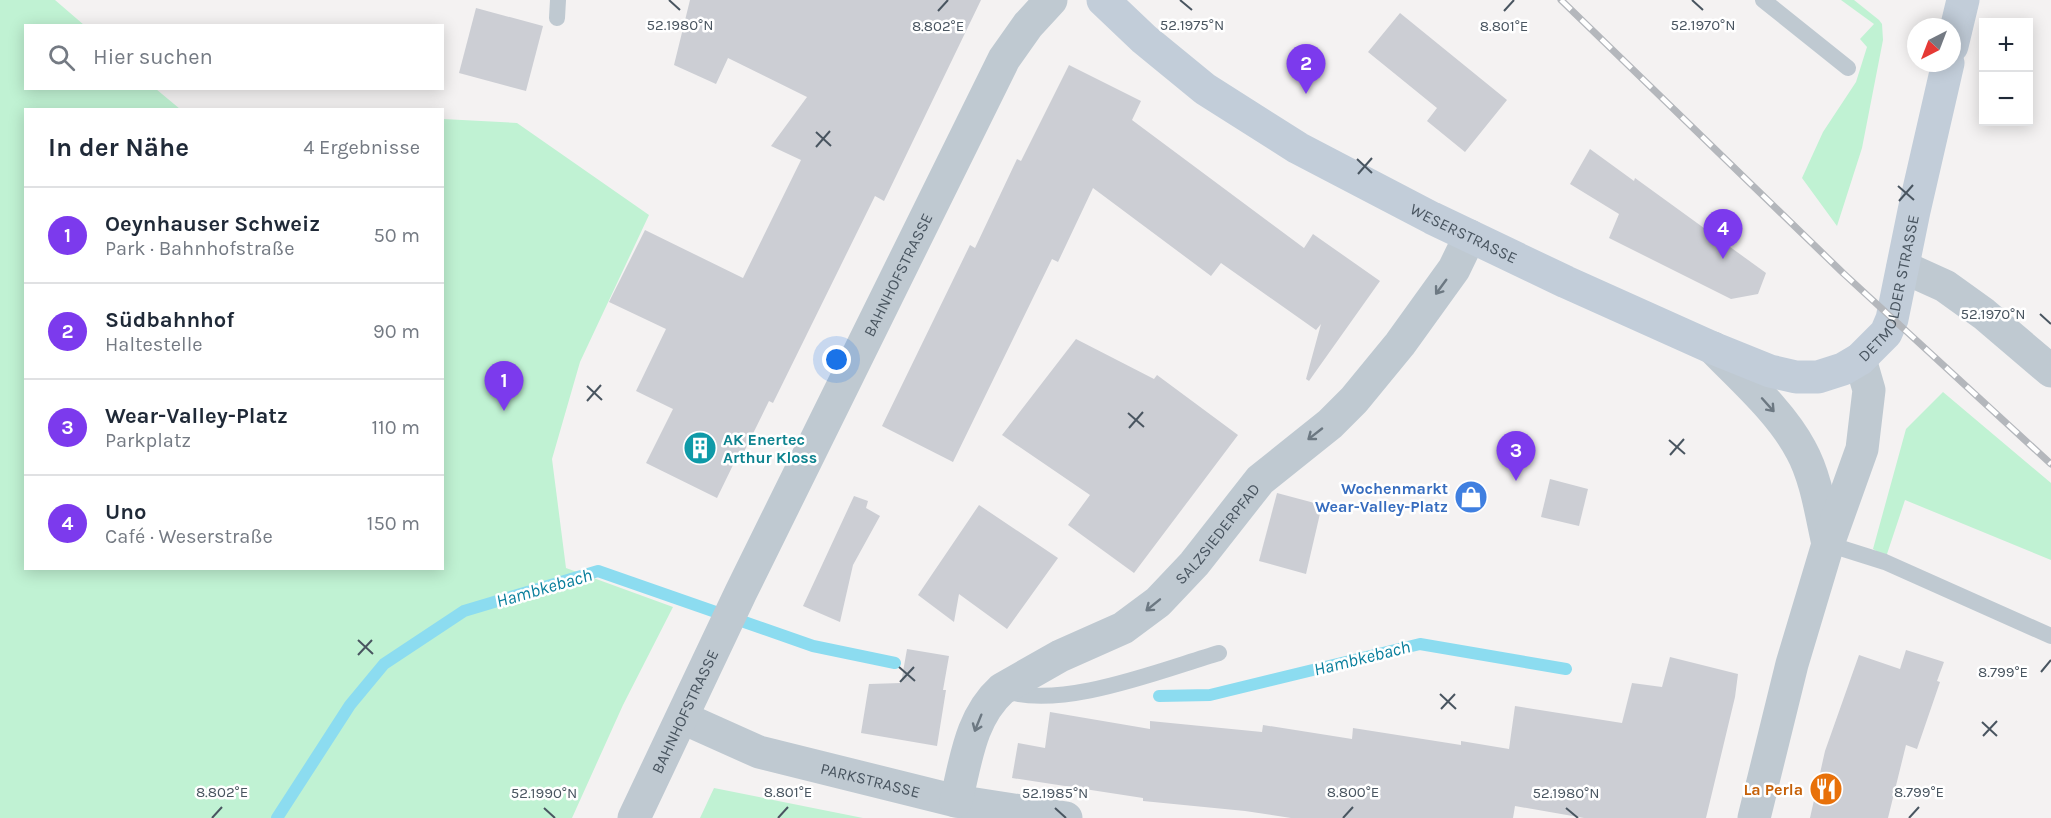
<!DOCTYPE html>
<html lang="de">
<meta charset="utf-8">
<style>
:root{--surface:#fff;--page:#f6f6f7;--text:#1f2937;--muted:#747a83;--line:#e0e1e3;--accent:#7c3aed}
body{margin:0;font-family:Karla,sans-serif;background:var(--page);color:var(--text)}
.controls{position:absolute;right:18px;top:18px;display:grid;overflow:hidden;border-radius:0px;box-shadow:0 3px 15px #0003}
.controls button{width:54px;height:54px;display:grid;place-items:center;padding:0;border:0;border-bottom:2px solid var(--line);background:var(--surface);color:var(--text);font:30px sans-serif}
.compass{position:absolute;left:1907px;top:18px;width:54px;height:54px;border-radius:50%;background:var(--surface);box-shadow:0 3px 15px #0003;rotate:222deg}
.you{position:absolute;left:837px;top:360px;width:21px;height:21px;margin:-15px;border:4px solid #fff;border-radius:50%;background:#1a73e8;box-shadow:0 0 0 9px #1a73e833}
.badge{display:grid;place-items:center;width:39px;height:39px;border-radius:50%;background:var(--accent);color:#fff;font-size:20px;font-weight:700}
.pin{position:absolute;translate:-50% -50px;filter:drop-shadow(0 2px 3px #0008)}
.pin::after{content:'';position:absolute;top:32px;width:21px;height:18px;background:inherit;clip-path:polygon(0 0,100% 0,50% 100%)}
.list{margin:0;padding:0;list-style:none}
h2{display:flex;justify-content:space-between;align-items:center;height:78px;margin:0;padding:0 24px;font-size:26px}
h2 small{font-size:20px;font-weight:400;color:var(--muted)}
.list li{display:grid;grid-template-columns:39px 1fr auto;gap:18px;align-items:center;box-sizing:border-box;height:96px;padding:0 24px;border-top:2px solid var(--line)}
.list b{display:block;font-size:22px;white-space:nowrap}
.list p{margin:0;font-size:20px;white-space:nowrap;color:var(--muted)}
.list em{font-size:20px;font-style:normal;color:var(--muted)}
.icon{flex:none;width:33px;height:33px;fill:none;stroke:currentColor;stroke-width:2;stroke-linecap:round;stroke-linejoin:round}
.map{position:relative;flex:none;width:2051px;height:818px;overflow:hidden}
.search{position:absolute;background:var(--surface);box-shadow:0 3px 15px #0003;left:24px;top:24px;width:420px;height:66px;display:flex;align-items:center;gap:15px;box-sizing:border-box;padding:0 21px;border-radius:0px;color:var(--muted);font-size:22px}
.panel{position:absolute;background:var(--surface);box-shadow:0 3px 15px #0003;left:24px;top:108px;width:420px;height:462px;border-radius:0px}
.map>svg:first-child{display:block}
</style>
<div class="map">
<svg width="2051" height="818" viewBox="0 0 2051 818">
<rect width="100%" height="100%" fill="#f4f2f2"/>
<g fill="#c0f2d3">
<path d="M0,0H55L84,25L26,26V88L156,89L180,109L26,110V568H442L443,119L517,123L649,215L580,362L552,459L566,568L673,607L623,705L572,818H0Z"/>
<path d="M1841,0H1854L1879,20L1882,24L1883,40L1862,148L1837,226L1802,178L1823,132L1856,82L1867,47L1860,39L1874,24Z"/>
<path d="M1943,392L2051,483V560L1905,500L1886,557L1873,549L1906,429Z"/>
<path d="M714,788L863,818H700Z"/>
</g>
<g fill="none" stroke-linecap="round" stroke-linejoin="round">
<g stroke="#8cdcf0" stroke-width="12">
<path d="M1159,696L1210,695L1420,644L1566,669"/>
<path d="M277,818L350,705L384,664L464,611L598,571L813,646L895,663"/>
</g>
</g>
<g fill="#ccced4">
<path d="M690,0H981L884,201L875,196L773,403L769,401L738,464L734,463L717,498L646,463L673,409L636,391L666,329L609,302L645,230L743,278L801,160L771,146L807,97L728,58L716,84L674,65Z"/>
<path d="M476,8L543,26L526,91L459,73Z"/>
<path d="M1400,13L1507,100L1465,152L1427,121L1437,108L1368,52Z"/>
<path d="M1069,65L1141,101L1132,120L1304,248L1313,234L1380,281L1309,381L1306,379L1321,324L1316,330L1221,263L1211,276L1093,188L1058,262L1052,259L953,462L882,426L970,245L975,248L1017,159L1021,161Z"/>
<path d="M1590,149L1634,181L1635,178L1766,273L1758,294L1731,299L1609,238L1619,214L1570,184Z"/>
<path d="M1076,339L1154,379L1157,375L1238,435L1134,573L1068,525L1090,495L1002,435Z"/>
<path d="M1550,479L1588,489L1579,526L1541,517Z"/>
<path d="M1277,493L1322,505L1306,574L1259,561Z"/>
<path d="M854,496L868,501L866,508L880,516L853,565L840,622L803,606Z"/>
<path d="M979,505L1058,558L1007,629L959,594L954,622L918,595Z"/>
<path d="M907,649L949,656L943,690H946L937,746L861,733L869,684L901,683Z"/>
<path d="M1906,650L1944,662L1937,681L1940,682L1917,749L1906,745L1888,818H1810L1825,751L1859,655L1900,669Z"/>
<path d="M1670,657L1738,674L1735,697L1706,818H1584L1515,806L1513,818H1291L1245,811L1143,801V798L1012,778L1018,743L1045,748L1050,712L1150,729V721L1262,732L1263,725L1352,739L1353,728L1461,745V741L1509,749L1515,706L1622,723L1632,683L1662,687Z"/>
</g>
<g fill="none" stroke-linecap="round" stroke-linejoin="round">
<g stroke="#bfc9d1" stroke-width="16">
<path d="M1763,0L1848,68"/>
<path d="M557,18L558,0"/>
<path d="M1828,544L1885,562L2051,636"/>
<path d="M1003,690C1060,711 1161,670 1219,653"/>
</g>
<g stroke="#bfc9d1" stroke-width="33">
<path d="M1903,267L1945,286L1984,314L2051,371"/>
<path d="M1713,348C1742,378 1781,412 1801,450C1816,477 1821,513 1828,544"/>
<path id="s1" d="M683,718L759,752L956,801L1066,818"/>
<path id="s2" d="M956,801C966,761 970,718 1002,689L1060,656L1123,628L1158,602L1194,564L1260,480L1330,424L1354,400L1400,344L1454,269L1470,236"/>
<path id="s3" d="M634,818L741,592L1004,59L1028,25L1051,0"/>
<path d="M1754,818L1792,664L1828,544L1862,449L1869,390L1860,359"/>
</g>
<g stroke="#c2cdd9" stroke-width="33">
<path id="s4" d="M1103,0L1144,39L1205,89L1298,148L1432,218L1566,282L1713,348L1770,371L1796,377H1818L1843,369L1860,359L1886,333L1892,319L1914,211L1948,63"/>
<path d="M1952,46L1963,0"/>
</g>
<defs>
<path id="rail" d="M1561,0L1843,273L2051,464"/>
</defs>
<use href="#rail" stroke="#b4b7bc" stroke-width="7"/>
<use href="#rail" stroke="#fff" stroke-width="4.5" stroke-dasharray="14" stroke-linecap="butt"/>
</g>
<defs><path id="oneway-shaft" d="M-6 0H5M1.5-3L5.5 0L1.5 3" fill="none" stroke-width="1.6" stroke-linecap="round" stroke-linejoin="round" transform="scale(1.5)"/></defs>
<g stroke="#6c7882">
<use href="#oneway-shaft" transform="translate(1441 287) rotate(126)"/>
<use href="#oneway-shaft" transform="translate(1768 405) rotate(48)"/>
<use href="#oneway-shaft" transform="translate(1315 434) rotate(142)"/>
<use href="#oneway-shaft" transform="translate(1153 605) rotate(141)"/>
<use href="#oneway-shaft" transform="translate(978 723) rotate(112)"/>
</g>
<path fill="none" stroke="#495560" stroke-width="2" d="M669,0L680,10M1180,0L1192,10M1692,0L1703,10M938,11L948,0M1504,11L1514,0M816,132L831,146M816,147L830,131M1357,159L1372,173M1358,174L1372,158M1898,186L1914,200M1899,201L1913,185M2040,314L2051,324M587,386L602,400M587,401L601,385M1128,413L1144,427M1129,428L1143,412M1669,440L1685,454M1670,455L1684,439M358,640L373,654M358,655L372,640M899,667L915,681M2041,672L2051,660M900,682L914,667M1440,694L1456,709M1441,709L1455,694M1982,722L1997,736M1983,736L1997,721M544,808L555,818M1055,808L1066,818M1566,808L1578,818M212,818L222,807M778,818L788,807M1343,818L1353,807M1909,818L1919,807"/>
<defs>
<symbol id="building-disc" viewBox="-11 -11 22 22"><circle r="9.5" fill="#0f9aa8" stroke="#fff"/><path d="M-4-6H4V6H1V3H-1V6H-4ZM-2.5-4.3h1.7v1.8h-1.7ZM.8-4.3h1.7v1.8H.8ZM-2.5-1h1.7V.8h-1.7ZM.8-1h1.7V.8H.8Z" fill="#fff"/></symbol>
<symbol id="shop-disc" viewBox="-11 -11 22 22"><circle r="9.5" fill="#3f7fe0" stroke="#fff"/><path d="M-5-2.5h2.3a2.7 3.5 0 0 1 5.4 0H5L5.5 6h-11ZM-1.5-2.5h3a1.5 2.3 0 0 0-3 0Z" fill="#fff"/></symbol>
<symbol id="restaurant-disc" viewBox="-11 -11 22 22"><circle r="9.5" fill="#e8710a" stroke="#fff"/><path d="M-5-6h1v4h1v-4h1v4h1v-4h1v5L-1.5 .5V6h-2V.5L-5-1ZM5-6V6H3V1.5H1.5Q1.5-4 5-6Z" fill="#fff"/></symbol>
</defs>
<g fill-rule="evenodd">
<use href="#building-disc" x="681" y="429" width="38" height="38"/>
<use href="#shop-disc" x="1452" y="478" width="38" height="38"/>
<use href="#restaurant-disc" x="1807" y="770" width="38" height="38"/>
</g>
<g text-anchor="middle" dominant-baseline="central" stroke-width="5" stroke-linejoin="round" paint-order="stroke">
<g font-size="16" fill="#495560" stroke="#fff">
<text stroke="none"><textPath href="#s4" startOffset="432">WESERSTRASSE</textPath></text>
<text stroke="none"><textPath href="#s3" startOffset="604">BAHNHOFSTRASSE</textPath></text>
<text stroke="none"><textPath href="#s4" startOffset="942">DETMOLDER STRASSE</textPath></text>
<text stroke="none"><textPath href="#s2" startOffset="393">SALZSIEDERPFAD</textPath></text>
<text stroke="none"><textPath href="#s3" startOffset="118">BAHNHOFSTRASSE</textPath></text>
<text stroke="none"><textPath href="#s1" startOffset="198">PARKSTRASSE</textPath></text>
</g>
<g font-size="16" font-weight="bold" fill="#0d838f" stroke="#fff" text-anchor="start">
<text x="723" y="439">AK Enertec<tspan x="723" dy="18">Arthur Kloss</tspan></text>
</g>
<g font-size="16" font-weight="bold" fill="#366cbe" stroke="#fff" text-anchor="end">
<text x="1448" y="488">Wochenmarkt<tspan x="1448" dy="18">Wear-Valley-Platz</tspan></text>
</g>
<g font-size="16" font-weight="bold" fill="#c56008" stroke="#fff" text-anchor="end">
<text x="1803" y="789">La Perla</text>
</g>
<g font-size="18" font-style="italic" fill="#087e9c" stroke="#fff">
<text transform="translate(544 588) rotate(-16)">Hambkebach</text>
<text transform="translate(1362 658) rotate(-14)">Hambkebach</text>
</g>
</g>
<g font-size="15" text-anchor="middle" fill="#495560" stroke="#fff" stroke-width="5" stroke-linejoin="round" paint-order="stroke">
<text x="680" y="30">52.1980°N</text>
<text x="1192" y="30">52.1975°N</text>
<text x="1703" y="30">52.1970°N</text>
<text x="938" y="31">8.802°E</text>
<text x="1504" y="31">8.801°E</text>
<text x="1993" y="319">52.1970°N</text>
<text x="2003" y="677">8.799°E</text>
<text x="222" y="797">8.802°E</text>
<text x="788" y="797">8.801°E</text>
<text x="1353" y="797">8.800°E</text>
<text x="1919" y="797">8.799°E</text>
<text x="544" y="798">52.1990°N</text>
<text x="1055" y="798">52.1985°N</text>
<text x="1566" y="798">52.1980°N</text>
</g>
</svg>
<div class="controls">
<button>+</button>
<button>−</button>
</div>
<svg class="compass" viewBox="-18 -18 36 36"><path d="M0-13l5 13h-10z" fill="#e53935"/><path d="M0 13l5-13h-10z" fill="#747a83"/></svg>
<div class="you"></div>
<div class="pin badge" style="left:504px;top:411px">1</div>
<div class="pin badge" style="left:1306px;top:94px">2</div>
<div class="pin badge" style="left:1516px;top:481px">3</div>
<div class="pin badge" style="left:1723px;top:259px">4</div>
<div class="search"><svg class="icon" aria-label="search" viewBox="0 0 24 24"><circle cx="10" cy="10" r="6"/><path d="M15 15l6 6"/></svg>Hier suchen</div>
<section class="panel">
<h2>In der Nähe<small>4 Ergebnisse</small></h2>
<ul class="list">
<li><span class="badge">1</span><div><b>Oeynhauser Schweiz</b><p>Park · Bahnhofstraße</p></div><em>50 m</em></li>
<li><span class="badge">2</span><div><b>Südbahnhof</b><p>Haltestelle</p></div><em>90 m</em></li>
<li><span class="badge">3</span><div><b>Wear-Valley-Platz</b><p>Parkplatz</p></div><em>110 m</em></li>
<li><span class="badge">4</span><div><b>Uno</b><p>Café · Weserstraße</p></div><em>150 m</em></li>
</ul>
</section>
</div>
